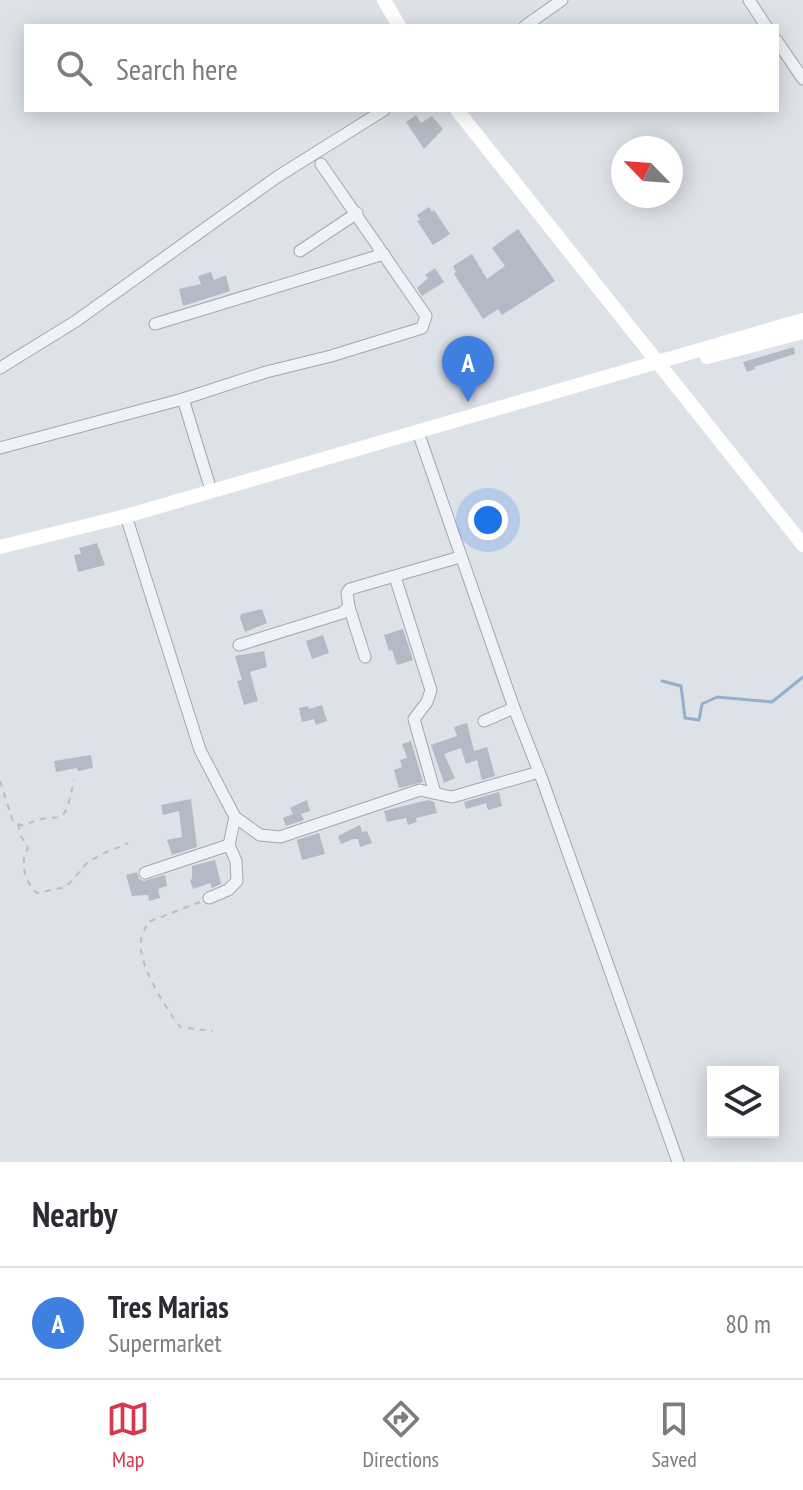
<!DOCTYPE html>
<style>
:root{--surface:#fff;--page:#f2f2f3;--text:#2b2b33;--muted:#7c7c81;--line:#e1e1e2;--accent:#d7384f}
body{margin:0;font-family:"PT Sans Narrow",sans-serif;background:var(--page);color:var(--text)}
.controls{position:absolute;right:24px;bottom:24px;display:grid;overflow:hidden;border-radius:0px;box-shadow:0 4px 20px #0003}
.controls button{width:72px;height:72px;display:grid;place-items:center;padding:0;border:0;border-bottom:2px solid var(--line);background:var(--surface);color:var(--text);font:40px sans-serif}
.compass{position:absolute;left:611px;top:136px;width:72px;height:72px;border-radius:50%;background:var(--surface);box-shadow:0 4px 20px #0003;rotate:295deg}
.you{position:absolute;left:488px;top:520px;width:28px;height:28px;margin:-20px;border:6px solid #fff;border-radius:50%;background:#1a73e8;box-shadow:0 0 0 12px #1a73e833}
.badge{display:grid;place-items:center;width:52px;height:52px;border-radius:50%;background:var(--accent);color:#fff;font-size:26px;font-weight:700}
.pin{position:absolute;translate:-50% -66px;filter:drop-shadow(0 2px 4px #0008)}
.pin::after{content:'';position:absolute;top:42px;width:28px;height:24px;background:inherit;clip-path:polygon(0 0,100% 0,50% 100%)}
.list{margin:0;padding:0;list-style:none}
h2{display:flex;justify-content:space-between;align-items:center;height:104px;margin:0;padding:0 32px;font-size:34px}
h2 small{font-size:26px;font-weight:400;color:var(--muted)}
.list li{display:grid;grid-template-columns:52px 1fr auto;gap:24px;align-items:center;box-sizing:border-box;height:112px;padding:0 32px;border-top:2px solid var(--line)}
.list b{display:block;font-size:30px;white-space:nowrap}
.list p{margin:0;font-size:26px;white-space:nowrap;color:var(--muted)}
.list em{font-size:26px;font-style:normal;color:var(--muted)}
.icon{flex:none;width:44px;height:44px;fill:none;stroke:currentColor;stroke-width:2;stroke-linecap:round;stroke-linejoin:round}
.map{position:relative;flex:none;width:803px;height:1162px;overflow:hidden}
.search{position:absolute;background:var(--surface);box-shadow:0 4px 20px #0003;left:24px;right:24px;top:24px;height:88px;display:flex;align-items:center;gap:20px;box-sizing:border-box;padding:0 28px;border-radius:0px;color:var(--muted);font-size:30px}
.sheet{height:216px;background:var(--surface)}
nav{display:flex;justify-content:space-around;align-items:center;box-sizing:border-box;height:112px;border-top:2px solid var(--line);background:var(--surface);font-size:22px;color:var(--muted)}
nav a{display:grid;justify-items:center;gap:4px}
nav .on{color:var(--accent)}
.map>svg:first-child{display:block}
</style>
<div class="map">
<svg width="803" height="1162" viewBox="0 0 803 1162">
<rect width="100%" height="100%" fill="#dde1e8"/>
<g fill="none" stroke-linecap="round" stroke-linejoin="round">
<path stroke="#95afcb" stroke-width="3" d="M662,681L681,686L685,718L699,720L702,704L717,697L772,702L803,677"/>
</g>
<g fill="#b3bac5">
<path d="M416,115L421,123L432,116L443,129L424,149L406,122Z"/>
<path d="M429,207L432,212L434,210L450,234L433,245L417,221L420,220L417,215Z"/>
<path d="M518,229L555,281L502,315L498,309L483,319L454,274L456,272L453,266L472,254L487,279L505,266L492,248Z"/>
<path d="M435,268L444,282L422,296L417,288L428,278L425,275Z"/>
<path d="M211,272L214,280L226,275L230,291L183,306L179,289L201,284L198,276Z"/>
<path d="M794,347L795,354L754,367L755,369L747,372L743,362Z"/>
<path d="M97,543L105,565L78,572L74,555L81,554L79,548Z"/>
<path d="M262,609L267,623L245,632L240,618L241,614Z"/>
<path d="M403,629L413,660L397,665L392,650L389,651L384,635Z"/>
<path d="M323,635L329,653L312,659L306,641Z"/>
<path d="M264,651L267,667L250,672L258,701L244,705L237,681L242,680L235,656Z"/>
<path d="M322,705L327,721L316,725L314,719L302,722L299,708L308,706L309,709Z"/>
<path d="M467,723L474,751L487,747L495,776L482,780L477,760L466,764L461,748L444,754L455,778L444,783L431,745L457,736L454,727Z"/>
<path d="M411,741L423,782L399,788L394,770L402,767L400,760L407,758L402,744Z"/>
<path d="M91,755L93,768L78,771L77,768L56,772L54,761Z"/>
<path d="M499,792L502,806L488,810L486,803L466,809L464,802Z"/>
<path d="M191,799L197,847L172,855L167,840L182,837L179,811L163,815L161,805Z"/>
<path d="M307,800L310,811L301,814L304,820L286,826L283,818L293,814L290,808Z"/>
<path d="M428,800L434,802L437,813L416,818L417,822L408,825L406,818L387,822L384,811Z"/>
<path d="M360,825L362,832L367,831L372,843L360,847L358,839H353L341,844L338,836Z"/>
<path d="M319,833L325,854L302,860L297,840Z"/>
<path d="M215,860L221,884L212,888L210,883L193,889L190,880L192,879V866Z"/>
<path d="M137,872L139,879L144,881L165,875L167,886L158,889L160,898L149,901L148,895L132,896L126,875Z"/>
</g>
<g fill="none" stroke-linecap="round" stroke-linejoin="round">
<defs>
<g id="street">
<path d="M749,0L766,26"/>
<path d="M525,26L562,0"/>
<path d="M777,41L803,79"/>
<path d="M300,251L357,213"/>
<path d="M155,324L384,254"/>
<path d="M0,368L76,321L277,177L384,110"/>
<path d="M183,399L211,490"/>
<path d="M418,432L514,708L543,782L678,1162"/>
<path d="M0,448L183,399L266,372L331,356L422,328L426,316L321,164"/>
<path d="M126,516L200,750L235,817L260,835L280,837L420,790L452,797L539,772"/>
<path d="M395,577L431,690L427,702L414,719L435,793"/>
<path d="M349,607L365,657"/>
<path d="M239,645L342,613L349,607L347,593L350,589L460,557"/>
<path d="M484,721L514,708"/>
<path d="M145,873L229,845"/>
<path d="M209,898L228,890L237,881L236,861L229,845L235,817"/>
</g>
</defs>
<use href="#street" stroke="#a2a8b2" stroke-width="13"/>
<g stroke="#babfc6" stroke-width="2" stroke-dasharray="6 6" stroke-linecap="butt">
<path d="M0,781L13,822L24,826C61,805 62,839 74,780"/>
<path d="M18,824L21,836L28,848C19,862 25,883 37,893L66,887L87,863L102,854L128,843"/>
<path d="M200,902L148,922C146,928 142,934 141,940C137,964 166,1008 180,1027L213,1031"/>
</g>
<use href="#street" stroke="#eff2f6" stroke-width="11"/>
<g stroke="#fff" stroke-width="14">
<path d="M384,0L399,26"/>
<path d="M457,110L803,545"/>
<path d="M707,357L803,332"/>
<path d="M0,547L126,516L803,320"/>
</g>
</g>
</svg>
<div class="controls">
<button><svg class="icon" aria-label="layers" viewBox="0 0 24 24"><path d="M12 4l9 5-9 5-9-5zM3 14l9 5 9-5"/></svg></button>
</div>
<svg class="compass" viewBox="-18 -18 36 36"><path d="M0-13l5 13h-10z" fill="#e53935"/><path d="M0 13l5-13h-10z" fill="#7c7c81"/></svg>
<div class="you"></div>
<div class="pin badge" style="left:468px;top:402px;background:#3f7fe0">A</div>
<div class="search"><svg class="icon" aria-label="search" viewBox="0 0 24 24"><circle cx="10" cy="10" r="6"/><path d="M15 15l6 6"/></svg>Search here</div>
</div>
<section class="sheet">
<h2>Nearby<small></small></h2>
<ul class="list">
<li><span class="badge" style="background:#3f7fe0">A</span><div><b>Tres Marias</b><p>Supermarket</p></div><em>80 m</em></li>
</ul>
</section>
<nav>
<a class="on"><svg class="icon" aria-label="map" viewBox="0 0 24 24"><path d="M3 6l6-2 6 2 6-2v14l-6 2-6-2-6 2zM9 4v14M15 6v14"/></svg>Map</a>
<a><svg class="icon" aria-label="directions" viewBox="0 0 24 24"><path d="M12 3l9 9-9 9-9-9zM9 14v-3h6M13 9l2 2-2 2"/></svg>Directions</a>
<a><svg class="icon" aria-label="saved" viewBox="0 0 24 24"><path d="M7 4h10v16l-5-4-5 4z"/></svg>Saved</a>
</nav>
